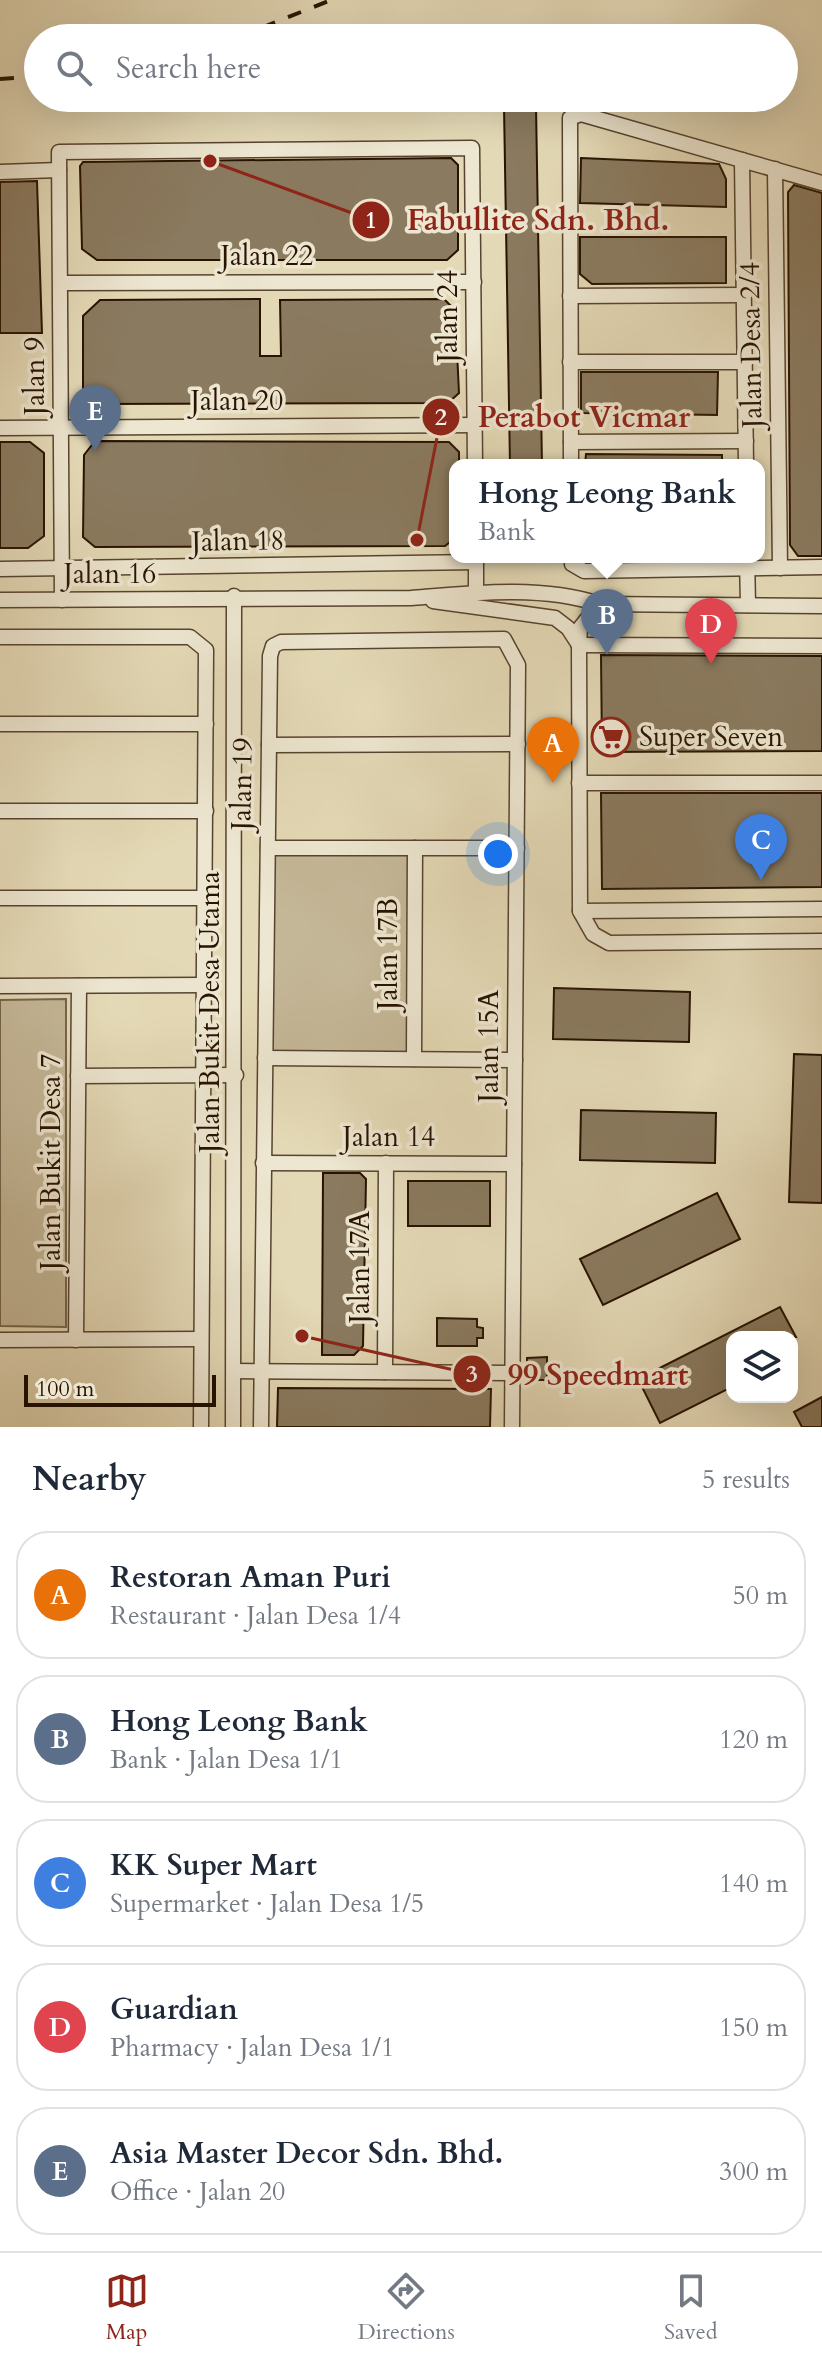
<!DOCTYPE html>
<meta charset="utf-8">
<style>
:root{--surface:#fff;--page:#f2f2f3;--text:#1f2937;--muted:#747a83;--line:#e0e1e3;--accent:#8f2418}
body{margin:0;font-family:Cardo,serif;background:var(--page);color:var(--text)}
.controls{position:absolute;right:24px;bottom:24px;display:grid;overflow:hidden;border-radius:16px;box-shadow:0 8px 32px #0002}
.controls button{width:72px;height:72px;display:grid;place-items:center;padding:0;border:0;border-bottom:2px solid var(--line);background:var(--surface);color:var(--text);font:40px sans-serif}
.scale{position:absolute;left:24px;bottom:20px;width:192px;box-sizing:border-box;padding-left:8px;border:4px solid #281301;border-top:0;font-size:22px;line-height:28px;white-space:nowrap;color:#281301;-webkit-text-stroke:6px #ede6d0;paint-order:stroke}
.you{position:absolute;left:498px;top:854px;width:28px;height:28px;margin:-20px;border:6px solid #fff;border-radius:50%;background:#1a73e8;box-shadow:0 0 0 12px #1a73e833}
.badge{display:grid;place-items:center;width:52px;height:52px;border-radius:50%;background:var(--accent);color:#fff;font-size:26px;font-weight:700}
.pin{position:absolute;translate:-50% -66px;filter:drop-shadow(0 2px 4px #0008)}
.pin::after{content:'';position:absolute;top:42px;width:28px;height:24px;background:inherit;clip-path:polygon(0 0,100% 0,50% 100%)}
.popup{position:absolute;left:449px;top:459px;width:316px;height:104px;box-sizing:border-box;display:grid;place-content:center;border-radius:16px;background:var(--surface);filter:drop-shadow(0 2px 6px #0005);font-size:26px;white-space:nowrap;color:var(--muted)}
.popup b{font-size:30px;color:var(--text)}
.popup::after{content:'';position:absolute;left:50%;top:100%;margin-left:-16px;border:16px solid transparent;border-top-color:var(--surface)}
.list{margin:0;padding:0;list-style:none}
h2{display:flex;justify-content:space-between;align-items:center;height:104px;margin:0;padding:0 32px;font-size:34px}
h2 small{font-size:26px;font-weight:400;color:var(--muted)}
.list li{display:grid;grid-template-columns:52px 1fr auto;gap:24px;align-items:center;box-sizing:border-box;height:128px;margin:0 16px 16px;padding:0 16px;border:2px solid var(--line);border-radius:32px}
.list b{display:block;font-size:30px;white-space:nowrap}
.list p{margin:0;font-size:26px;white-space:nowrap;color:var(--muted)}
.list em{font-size:26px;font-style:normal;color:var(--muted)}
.icon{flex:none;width:44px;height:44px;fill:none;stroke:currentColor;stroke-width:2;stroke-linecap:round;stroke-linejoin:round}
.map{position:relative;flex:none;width:822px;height:1427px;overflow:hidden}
.search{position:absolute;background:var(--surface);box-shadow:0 8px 32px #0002;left:24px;right:24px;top:24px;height:88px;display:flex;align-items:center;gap:20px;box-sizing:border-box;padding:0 28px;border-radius:44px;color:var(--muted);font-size:30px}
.sheet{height:824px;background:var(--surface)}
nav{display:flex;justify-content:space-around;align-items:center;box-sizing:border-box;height:112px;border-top:2px solid var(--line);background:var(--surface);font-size:22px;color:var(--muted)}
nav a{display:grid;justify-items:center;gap:4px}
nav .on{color:var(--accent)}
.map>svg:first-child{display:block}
</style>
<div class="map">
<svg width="822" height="1427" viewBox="0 0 822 1427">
<rect width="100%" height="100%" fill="#e4d9b6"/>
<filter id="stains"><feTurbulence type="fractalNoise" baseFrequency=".0025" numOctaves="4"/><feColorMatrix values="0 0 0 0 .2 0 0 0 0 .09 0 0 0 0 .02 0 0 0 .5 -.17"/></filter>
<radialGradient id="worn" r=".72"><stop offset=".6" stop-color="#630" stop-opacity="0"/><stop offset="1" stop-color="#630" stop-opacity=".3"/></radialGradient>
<g fill="#c4b797" stroke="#76654c" stroke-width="2">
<path d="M268,848H415L414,1059L265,1058Z"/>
<path d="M66,999V1327L0,1326V1000Z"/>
</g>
<g fill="#8a7a5f" stroke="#281301" stroke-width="2">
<path d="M504,106H536L542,465H510Z"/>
<path d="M451,158L458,165V250L447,260H97L82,249L80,166L83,162Z"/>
<path d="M581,158L719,164L726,179V207L580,203Z"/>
<path d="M37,181L42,333H0V182Z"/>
<path d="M794,185L822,193V556H798L790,545L788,192Z"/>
<path d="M580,237H726V283L592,284L580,274Z"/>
<path d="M260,299V356H281L280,300L444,299L455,310L459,393L448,403L99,404L83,391V316L100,300Z"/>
<path d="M581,372H718L717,415L581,413Z"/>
<path d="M95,441L449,442L459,452V465H455V538L445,546L95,547L83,537L84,455Z"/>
<path d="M0,442H30L44,453V536L28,548H0Z"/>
<path d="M586,454L722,455V465H585Z"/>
<path d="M601,655L822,656V751L602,752Z"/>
<path d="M601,793H822V887L602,889Z"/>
<path d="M554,988L690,992L689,1042L553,1039Z"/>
<path d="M794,1054L822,1055V1203L789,1202Z"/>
<path d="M581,1110L716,1113L715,1163L580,1160Z"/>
<path d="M323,1173H360L366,1179L363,1346L354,1355H322Z"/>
<rect x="408" y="1181" width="82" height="45"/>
<path d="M717,1193L740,1239L603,1305L580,1259Z"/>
<path d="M780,1307L796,1337H732V1387L660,1423L638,1379Z"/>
<path d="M437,1318L477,1319V1327L483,1328V1338H477V1346H437Z"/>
<path d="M547,1357V1380H527V1358Z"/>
<path d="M278,1388L491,1389L490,1427H277Z"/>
<path d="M822,1397V1427H802L794,1412Z"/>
</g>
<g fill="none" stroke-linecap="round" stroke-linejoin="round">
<defs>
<g id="minor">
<path d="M742,160L746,465"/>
<path d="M775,169L780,568"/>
<path d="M0,172L59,170"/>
<path d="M61,283L474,282"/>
<path d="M570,296L744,295"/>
<path d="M570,362H745"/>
<path d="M0,428L475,425"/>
<path d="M571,442L746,441"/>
<path d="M571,465L570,118L581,114L822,183"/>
<path d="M476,557V593"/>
<path d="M572,557V564L584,571L822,567"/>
<path d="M747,557L748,605"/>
<path d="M0,569L476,562"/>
<path d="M0,600L411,598C472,593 541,585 599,604L822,606"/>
<path d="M62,600L59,152L472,148L475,465"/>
<path d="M433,601L555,618L568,628L579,645"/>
<path d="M599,604L580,628L579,645L580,911L593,934L609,943L822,941"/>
<path d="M0,637H190L206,650L201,1427"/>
<path d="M579,645L822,646"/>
<path d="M0,724H206"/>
<path d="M269,745L518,744"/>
<path d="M579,783H822"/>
<path d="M0,811H206"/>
<path d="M268,848H517"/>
<path d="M0,898H205"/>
<path d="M580,911L822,909"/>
<path d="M0,986L204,985"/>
<path d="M265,1058L515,1060"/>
<path d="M414,1059L415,848"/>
<path d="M78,1076L236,1075"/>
<path d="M263,1163L514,1164"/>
<path d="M0,1340L201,1339"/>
<path d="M76,1340L79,986"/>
<path d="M234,1371L513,1373"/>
<path d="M385,1372L386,1163"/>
<path d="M233,1427L234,596"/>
<path d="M261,1427L270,656L273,646L281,642L504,639L518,665L512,1427"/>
</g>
</defs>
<use href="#minor" stroke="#57442e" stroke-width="17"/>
<use href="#minor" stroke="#ede6d0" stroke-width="14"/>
<g stroke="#281301" stroke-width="4" stroke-dasharray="14 14" stroke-linecap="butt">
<path d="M236,38L331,0"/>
<path d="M0,79L38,76"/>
</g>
</g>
<defs>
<symbol id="supermarket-ring" viewBox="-11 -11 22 22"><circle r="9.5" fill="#ede6d0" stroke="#8f2418" stroke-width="1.5"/><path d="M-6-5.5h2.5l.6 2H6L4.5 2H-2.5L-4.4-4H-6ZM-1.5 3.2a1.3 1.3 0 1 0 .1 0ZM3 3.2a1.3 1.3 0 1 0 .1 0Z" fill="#8f2418"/></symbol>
</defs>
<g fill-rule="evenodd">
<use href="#supermarket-ring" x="589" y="715" width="44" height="44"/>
</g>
<g text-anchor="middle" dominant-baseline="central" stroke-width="7" stroke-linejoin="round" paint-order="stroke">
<g font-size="28" fill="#281301" stroke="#ede6d0">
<text x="267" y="256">Jalan 22</text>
<text transform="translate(448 316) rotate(-90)">Jalan 24</text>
<text transform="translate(751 345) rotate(-91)">Jalan Desa 2/4</text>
<text transform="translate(35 376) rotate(-90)">Jalan 9</text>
<text x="237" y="401">Jalan 20</text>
<text transform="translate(238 541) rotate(-1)">Jalan 18</text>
<text x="110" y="574">Jalan 16</text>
<text transform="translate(242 784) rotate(-89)">Jalan 19</text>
<text transform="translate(388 954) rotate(-90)">Jalan 17B</text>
<text transform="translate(210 1012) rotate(-90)">Jalan Bukit Desa Utama</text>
<text transform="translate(489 1046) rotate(-90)">Jalan 15A</text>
<text x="389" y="1137">Jalan 14</text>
<text transform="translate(51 1162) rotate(-90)">Jalan Bukit Desa 7</text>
<text transform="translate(360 1267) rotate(-90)">Jalan 17A</text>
</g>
<g font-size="28" fill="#281301" stroke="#ede6d0" text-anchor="start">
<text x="639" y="737">Super Seven</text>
</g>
</g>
<path fill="none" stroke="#8f2418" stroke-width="3" d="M210 161L371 220M417 540L441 417M302 1336L472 1374"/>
<g fill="#8f2418" stroke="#ede6d0" stroke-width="3">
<circle cx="210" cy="161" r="8"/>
<circle cx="417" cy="540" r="8"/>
<circle cx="302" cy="1336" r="8"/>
<circle cx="371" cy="220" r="20"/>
<circle cx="441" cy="417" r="20"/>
<circle cx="472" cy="1374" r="20"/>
</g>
<g font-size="24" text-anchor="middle" font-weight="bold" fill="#fff">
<text x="371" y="228">1</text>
<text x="441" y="425">2</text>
<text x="472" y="1382">3</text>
</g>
<g font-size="30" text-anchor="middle" font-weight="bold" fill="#8f2418" stroke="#ede6d0" stroke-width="7" stroke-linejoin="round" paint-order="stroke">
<text x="538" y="230">Fabullite Sdn. Bhd.</text>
<text x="584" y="427">Perabot Vicmar</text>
<text x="598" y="1385">99 Speedmart</text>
</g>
<rect width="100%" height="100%" filter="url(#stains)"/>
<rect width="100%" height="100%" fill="url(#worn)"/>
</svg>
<div class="controls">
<button><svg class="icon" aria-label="layers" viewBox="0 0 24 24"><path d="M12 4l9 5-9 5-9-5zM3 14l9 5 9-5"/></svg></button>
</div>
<div class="scale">100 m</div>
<div class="you"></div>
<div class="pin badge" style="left:553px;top:783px;background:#e8710a">A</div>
<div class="pin badge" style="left:607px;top:655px;background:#5c6f8a">B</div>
<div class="popup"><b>Hong Leong Bank</b>Bank</div>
<div class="pin badge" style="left:761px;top:880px;background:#3f7fe0">C</div>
<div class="pin badge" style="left:711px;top:664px;background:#e0444e">D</div>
<div class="pin badge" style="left:95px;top:451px;background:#5c6f8a">E</div>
<div class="search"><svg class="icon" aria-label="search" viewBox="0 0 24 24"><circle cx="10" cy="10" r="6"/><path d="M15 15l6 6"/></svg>Search here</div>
</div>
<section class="sheet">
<h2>Nearby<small>5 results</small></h2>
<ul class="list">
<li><span class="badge" style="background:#e8710a">A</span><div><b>Restoran Aman Puri</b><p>Restaurant · Jalan Desa 1/4</p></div><em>50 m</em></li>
<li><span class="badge" style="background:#5c6f8a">B</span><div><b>Hong Leong Bank</b><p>Bank · Jalan Desa 1/1</p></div><em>120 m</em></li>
<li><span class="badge" style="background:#3f7fe0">C</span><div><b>KK Super Mart</b><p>Supermarket · Jalan Desa 1/5</p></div><em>140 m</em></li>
<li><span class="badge" style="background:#e0444e">D</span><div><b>Guardian</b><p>Pharmacy · Jalan Desa 1/1</p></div><em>150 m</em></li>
<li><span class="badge" style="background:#5c6f8a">E</span><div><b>Asia Master Decor Sdn. Bhd.</b><p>Office · Jalan 20</p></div><em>300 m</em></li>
</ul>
</section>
<nav>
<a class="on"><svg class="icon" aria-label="map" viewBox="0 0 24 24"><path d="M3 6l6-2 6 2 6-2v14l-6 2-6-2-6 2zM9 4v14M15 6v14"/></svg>Map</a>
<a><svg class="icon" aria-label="directions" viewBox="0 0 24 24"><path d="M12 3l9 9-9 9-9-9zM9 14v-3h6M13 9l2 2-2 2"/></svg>Directions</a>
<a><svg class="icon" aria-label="saved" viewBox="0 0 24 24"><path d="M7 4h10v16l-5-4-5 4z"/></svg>Saved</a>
</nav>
